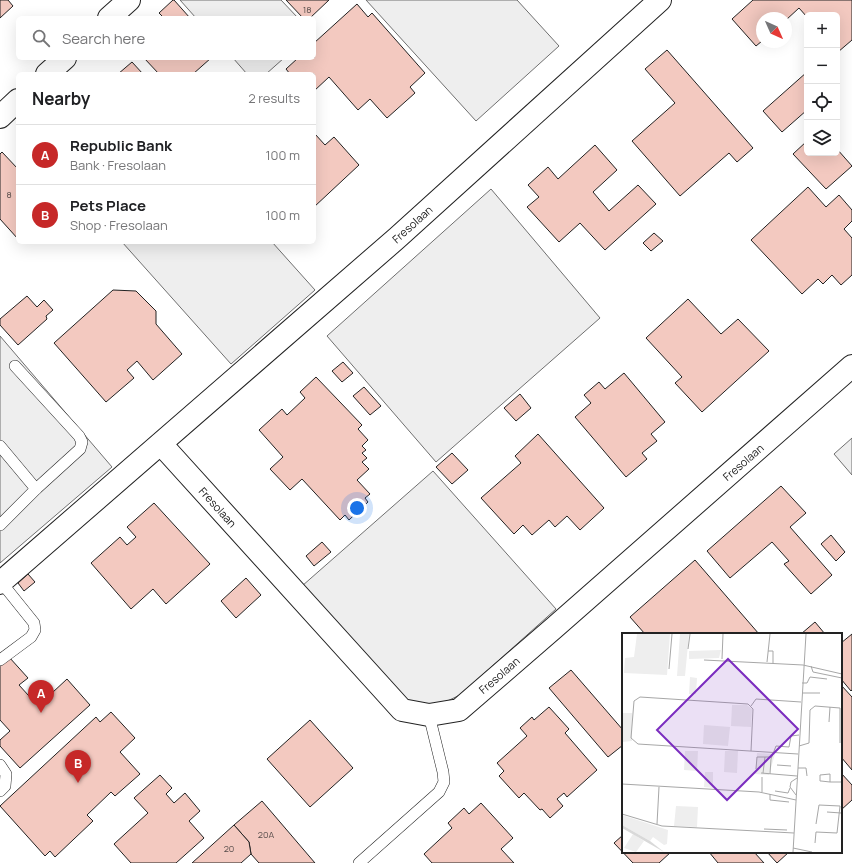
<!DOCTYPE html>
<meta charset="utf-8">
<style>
:root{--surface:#fff;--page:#f6f6f6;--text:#202124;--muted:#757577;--line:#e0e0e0;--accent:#c62828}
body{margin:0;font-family:Manrope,sans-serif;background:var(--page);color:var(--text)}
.controls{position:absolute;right:12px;top:12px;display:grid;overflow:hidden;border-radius:6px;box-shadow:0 4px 16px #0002}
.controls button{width:36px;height:36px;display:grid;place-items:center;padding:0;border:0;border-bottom:1px solid var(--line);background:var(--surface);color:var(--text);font:20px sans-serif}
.compass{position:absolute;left:756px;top:12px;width:36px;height:36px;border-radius:50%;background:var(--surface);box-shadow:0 4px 16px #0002;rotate:135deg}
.you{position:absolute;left:357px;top:508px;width:14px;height:14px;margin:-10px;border:3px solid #fff;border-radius:50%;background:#1a73e8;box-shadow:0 0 0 6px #1a73e833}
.badge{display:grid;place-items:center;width:26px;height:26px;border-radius:50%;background:var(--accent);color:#fff;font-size:13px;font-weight:700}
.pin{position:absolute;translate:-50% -33px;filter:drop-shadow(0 1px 2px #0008)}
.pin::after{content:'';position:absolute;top:21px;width:14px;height:12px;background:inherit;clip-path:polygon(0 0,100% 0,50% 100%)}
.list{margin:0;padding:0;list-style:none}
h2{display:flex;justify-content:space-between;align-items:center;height:52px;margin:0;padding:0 16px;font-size:17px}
h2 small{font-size:13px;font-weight:400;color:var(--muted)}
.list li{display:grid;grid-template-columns:26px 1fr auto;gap:12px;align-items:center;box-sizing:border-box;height:60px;padding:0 16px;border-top:1px solid var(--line)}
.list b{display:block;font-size:15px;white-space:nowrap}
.list p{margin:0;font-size:13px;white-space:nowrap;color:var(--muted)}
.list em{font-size:13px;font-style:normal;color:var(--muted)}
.icon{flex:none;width:22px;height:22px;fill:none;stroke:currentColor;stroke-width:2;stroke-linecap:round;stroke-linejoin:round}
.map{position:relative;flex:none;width:852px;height:863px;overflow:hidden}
.search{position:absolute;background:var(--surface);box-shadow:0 4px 16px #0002;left:16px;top:16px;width:300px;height:44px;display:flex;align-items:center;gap:10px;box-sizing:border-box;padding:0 14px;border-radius:6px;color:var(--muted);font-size:15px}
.panel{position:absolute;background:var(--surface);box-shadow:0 4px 16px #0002;left:16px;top:72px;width:300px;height:172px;border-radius:6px}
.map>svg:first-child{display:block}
</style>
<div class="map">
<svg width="852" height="863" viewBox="0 0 852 863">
<rect width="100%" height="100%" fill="#fff"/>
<g fill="#eee" stroke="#6f6f6f">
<path d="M180,0H281L298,18H196Z"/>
<path d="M366,0H517L559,46L476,121Z"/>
<path d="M233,58H284L266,74H247Z"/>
<path d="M491,189L600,318L436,462L327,336Z"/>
<path d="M122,242H272L315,290L231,364Z"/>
<path d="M0,336L112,467L0,563Z"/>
<path d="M852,438V475L834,454Z"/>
<path d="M433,471L556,609L460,695L443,703L426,706L405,701L302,586Z"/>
</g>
<g fill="#f3c9c0" stroke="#222">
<path d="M0,0H8L13,6L0,18Z"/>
<path d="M173,0H174L190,18H164L159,13Z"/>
<path d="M286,0H329L310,18H303Z"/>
<path d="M753,0H852V40L838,52L837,51V15H807V17L799,8L786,20V18H762V41L756,46L732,19Z"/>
<path d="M357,4L368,17L372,13L425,73L410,87L415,93L387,118L370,99L358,110L329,77L314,91V74H290L286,69L298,58H314V43Z"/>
<path d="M667,50L753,148L737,162L729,153L680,196L632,141L675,103L645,69Z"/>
<path d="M144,58H211L193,74H159Z"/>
<path d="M132,62L143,74H118Z"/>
<path d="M807,72V110L782,132L763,111Z"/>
<path d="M315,134L325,145L334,137L359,165L314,207V135Z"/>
<path d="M807,141V153H837V149L852,166L826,189L793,154Z"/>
<path d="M595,145L617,170L593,192L609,211L638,185L656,204L605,250L580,223L559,242L527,207L539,197L528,185L548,167L558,179Z"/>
<path d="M2,152L18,169V239L0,219V154Z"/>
<path d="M808,187L826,207L839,195L852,210V221L844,229L852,238V275L841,285L832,275L823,284L818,279L802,294L751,240Z"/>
<path d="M654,233L663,241L651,251L643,243Z"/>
<path d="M113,290L136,291L156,311V324L182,354L153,380L137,361L127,370L134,378L106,402L54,343Z"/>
<path d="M27,296L37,307L44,300L53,310L46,316L47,319L18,345L0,325V319Z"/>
<path d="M688,299L721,334L738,319L769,351L702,412L675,383L682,377L646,338Z"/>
<path d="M343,362L353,373L342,382L332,371Z"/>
<path d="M624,373L665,422L651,434L657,441L642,453L647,459L626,477L575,417L591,403L584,395L599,382L605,389Z"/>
<path d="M316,377L362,425L358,429L368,440L362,446L366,450L362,453L367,458L362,462L369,469L357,480L370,494L365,498L368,502L349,520L345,515L340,520L302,479L290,490L270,469L283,457L259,430L282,409L287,415L305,398L300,392Z"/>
<path d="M364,387L381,406L370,415L353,396Z"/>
<path d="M520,394L531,408L516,421L504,408Z"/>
<path d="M538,434L604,508L580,530L567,516L555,527L549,520L532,535L523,525L514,534L481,498L521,463L515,456Z"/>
<path d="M452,453L468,470L452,484L436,467Z"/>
<path d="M781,486L806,513L790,527L832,575L811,594L784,564L789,561L772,542L730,578L707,551Z"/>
<path d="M154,503L210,564L166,604L153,589L131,609L91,563L120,537L127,545L136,537L127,527Z"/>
<path d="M831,535L845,552L836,561L821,544Z"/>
<path d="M322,542L331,552L314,566L306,556Z"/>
<path d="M695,560L759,634H645L630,617Z"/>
<path d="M28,574L35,582L24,591L18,583Z"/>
<path d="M246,578L261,595L236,618L221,601Z"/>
<path d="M815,622L825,634H801Z"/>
<path d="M852,634V690L851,691L841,679V643Z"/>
<path d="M9,657L28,678L19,685L38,706L67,679L90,705L20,768L0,746V740L10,731L0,720V665Z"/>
<path d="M571,670L623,730V745L608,757L549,688Z"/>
<path d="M841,685L852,697V770L841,757Z"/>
<path d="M549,707L569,729L565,733L597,770L567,797L564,793L557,799L563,806L550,818L542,809L540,810L524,793L519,798L499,776L504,771L497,763L527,736L520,728L532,717L534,720Z"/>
<path d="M111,712L135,738L120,752L140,774L115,796L111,792L87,815L93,821L55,857L50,851L45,856L0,806L96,717L100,722Z"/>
<path d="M310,720L353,768L310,807L267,759Z"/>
<path d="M841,773L852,785V800L841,810Z"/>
<path d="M160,775L172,788L166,794L174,803L185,793L200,811L189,821L204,838L176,863H131L114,844L148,813L134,798Z"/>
<path d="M262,801L315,863H259L251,854L249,842L234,825Z"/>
<path d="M481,803L513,838L501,849L514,863H432L424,854L452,828L448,823L464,808L469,814Z"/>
<path d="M234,825L249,842L251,854L241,863H192Z"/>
<path d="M623,835V852H671L659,863H633L614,843Z"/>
<path d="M709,852H754L764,863H718Z"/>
<path d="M767,852H789L777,863Z"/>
</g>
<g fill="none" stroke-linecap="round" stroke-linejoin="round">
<defs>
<g id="lane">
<path d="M0,446L36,489"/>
<path d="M0,525L36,489L80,449L82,442L79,436L15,366"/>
<path d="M0,660L31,637L35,630L34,623L1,582L0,580"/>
<path d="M0,765L6,774L5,786L0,791"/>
<path d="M359,863L439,792L444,782L443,772L429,715"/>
</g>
<g id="street">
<path d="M109,18L129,0"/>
<path d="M47,74L65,58"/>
<path d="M0,117L18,100"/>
<path d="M161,444L402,710L429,715L459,710L555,627L852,366"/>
<path d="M0,583L397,238L660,0"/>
</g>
</defs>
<use href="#lane" stroke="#222" stroke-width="12"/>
<use href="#street" stroke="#222" stroke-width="24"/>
<use href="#lane" stroke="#fff" stroke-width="11"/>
<use href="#street" stroke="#fff" stroke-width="22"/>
</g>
<g text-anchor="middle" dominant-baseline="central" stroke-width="3" stroke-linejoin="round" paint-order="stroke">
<g font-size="9" fill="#564c4a">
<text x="307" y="9">18</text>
<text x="9" y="194">8</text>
<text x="266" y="834">20A</text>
<text x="229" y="848">20</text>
</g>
<g font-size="11" fill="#222" stroke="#fff">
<text transform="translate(412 224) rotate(-42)">Fresolaan</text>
<text transform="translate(743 462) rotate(-41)">Fresolaan</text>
<text transform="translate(218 507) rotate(48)">Fresolaan</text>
<text transform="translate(499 675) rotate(-41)">Fresolaan</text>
</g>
</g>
<g transform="translate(622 633)">
<rect width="220" height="220" fill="#fff"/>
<path d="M15,1H48L45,42L2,40L3,25L12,24ZM58,1H67L63,43H55ZM99,17L97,25L67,26V18ZM68,44L75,45L74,61H67ZM110,72H125L130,76L129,94L109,93ZM0,80H10V108L0,109ZM82,92L108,94L106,113L81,111ZM63,118H76L75,138L62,137ZM103,118H116L115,140L102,139ZM135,120L153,121L147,142L133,141ZM83,139H91V155L82,154ZM54,173L76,174L75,194L52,193ZM0,182L46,197L45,211L42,212L31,204L28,208L0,192ZM11,201L22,208L14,219L2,215Z" fill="#eee"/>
<path d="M0,192L28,208L42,219L0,195Z" fill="#d9d9d9"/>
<path fill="none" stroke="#a7a7a7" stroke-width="1" d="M66,16L68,1M146,18H151V30M100,26L101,1M82,27L181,32L220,41M145,29L148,1M189,33L191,39L220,45M47,36L50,1M180,50H185L188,44L205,46M180,60H198M129,73L134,66L179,69M207,89L208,74M177,113L187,110L188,77L193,73L218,75V110M129,118L131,76L126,71L18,64L12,68L9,105L16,111L176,121M155,132L169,133M176,135H184L185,143M134,136L135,124H150M139,140L175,143M141,140L143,124M148,141L149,126L154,113L167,114L169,103L177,102M208,149V141L198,142V148H199L208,149H220M0,151L137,159L174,167M153,158L166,160L168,155M140,159V144M148,161V167L167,169M174,162L168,154L169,149L175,145M205,179L219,180M0,181L40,193L172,200M35,191L37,154M142,196L165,197M193,210L194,199L215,200L218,173L197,172L194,191M171,215L190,219M171,219L184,1"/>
<path fill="#7b2cbf" fill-opacity="0.15" stroke="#7b2cbf" stroke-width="2" d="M106,26L176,96L105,167L35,97Z"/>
<rect width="220" height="220" fill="none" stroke="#222" stroke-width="2"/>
</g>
</svg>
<div class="controls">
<button>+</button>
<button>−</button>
<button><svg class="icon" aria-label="locate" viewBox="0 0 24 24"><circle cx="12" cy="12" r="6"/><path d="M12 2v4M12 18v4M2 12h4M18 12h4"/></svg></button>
<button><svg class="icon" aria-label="layers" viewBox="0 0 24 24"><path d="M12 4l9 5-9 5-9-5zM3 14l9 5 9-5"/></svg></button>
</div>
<svg class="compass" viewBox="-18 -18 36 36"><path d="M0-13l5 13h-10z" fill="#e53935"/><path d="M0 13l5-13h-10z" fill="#757577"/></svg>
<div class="you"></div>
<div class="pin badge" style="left:41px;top:713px">A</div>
<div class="pin badge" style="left:78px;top:783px">B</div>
<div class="search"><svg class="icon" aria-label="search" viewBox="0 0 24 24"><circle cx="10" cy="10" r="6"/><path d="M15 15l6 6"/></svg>Search here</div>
<section class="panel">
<h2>Nearby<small>2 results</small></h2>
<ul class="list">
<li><span class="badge">A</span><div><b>Republic Bank</b><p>Bank · Fresolaan</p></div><em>100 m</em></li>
<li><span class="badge">B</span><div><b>Pets Place</b><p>Shop · Fresolaan</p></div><em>100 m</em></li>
</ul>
</section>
</div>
